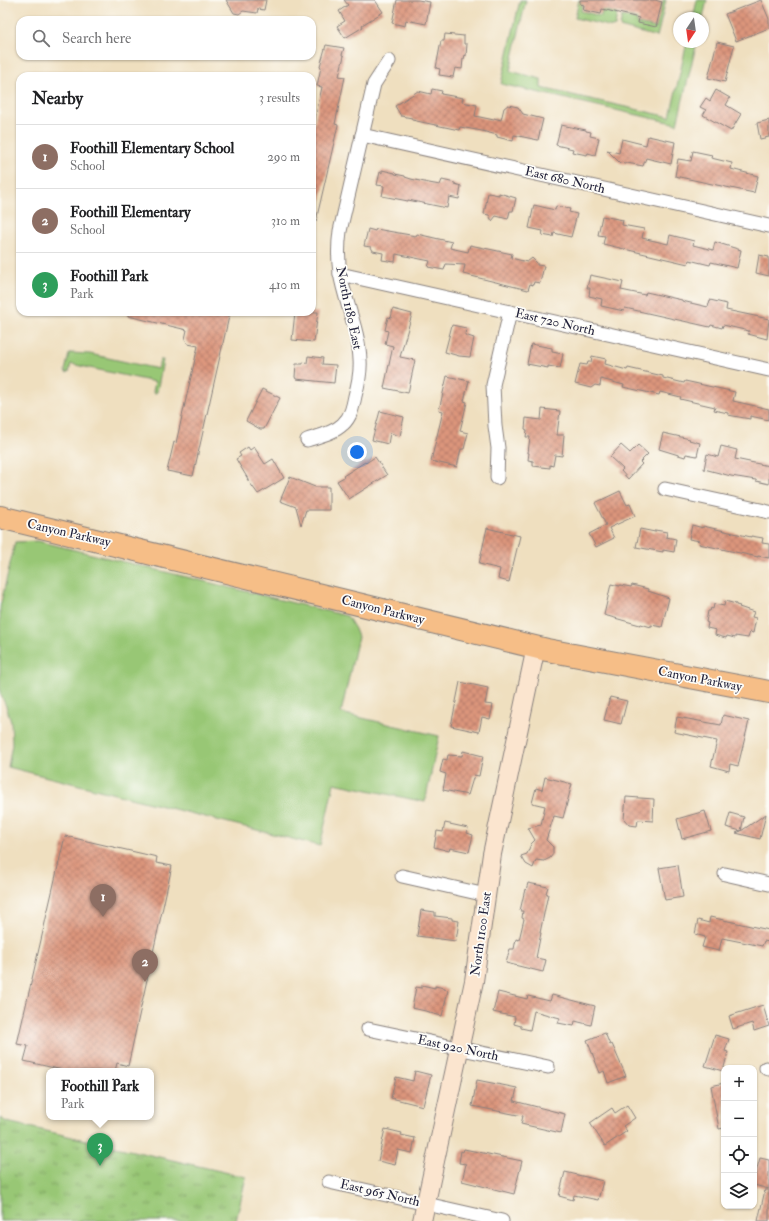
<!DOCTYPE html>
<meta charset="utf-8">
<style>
:root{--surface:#fff;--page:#f2f2f2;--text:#202124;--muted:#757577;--line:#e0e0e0;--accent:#7c3aed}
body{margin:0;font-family:"IM FELL Double Pica",serif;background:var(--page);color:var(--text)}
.controls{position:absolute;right:12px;bottom:12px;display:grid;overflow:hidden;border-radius:8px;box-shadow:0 1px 3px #0004}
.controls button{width:36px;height:36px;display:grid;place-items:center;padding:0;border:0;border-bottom:1px solid var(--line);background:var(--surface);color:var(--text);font:20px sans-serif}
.compass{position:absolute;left:673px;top:12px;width:36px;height:36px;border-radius:50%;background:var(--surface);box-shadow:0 1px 3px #0004;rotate:193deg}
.you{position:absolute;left:357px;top:452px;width:14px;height:14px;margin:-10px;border:3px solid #fff;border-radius:50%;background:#1a73e8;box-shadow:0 0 0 6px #1a73e833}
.badge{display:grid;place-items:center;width:26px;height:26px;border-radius:50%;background:var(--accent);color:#fff;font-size:13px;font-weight:700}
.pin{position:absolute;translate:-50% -33px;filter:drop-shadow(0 1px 2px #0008)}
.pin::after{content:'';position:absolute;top:21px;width:14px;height:12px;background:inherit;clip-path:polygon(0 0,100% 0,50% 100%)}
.popup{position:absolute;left:46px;top:1068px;width:108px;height:52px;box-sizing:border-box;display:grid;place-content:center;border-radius:8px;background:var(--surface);filter:drop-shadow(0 1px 3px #0005);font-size:13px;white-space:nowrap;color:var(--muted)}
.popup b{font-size:15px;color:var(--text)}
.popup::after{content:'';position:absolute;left:50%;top:100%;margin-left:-8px;border:8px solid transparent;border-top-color:var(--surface)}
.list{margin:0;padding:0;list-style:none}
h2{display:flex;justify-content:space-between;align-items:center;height:52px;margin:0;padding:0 16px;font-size:17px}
h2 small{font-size:13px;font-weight:400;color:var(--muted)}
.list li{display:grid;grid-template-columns:26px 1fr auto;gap:12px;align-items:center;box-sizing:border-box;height:64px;padding:0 16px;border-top:1px solid var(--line)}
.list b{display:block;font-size:15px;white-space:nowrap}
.list p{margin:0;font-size:13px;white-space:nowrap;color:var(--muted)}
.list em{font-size:13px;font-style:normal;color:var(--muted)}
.icon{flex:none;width:22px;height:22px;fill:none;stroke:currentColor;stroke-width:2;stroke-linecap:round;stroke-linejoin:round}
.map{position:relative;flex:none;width:769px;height:1221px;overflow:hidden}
.search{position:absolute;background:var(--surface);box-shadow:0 1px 3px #0004;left:16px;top:16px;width:300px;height:44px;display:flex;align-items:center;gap:10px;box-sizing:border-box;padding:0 14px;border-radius:12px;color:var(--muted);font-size:15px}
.panel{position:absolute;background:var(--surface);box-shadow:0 1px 3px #0004;left:16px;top:72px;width:300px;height:244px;border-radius:12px}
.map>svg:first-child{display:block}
</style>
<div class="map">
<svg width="769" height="1221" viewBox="0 0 769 1221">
<defs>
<pattern id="park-tufts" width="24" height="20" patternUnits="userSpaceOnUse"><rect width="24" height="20" fill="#98c775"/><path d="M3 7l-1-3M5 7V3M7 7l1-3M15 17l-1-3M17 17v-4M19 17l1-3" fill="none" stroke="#7ca161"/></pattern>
<pattern id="building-cross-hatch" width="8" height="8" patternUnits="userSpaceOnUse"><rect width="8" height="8" fill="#dc957c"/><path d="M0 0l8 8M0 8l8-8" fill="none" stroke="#b27967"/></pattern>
</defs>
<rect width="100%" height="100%" fill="#fdfcf7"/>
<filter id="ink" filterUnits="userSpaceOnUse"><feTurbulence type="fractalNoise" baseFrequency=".025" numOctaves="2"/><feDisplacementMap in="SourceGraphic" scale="8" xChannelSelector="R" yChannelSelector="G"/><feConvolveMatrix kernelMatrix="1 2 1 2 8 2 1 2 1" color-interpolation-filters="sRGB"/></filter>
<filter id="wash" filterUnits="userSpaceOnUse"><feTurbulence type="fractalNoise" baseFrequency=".012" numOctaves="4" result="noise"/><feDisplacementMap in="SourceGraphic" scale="16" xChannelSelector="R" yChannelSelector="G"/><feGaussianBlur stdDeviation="0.9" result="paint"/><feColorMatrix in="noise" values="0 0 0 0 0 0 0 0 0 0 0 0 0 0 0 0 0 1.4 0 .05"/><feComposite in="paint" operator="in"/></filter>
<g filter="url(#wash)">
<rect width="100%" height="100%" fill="#efdfbf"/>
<g fill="#98c775" stroke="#5d7458">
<path d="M520,0H526L510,71L541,79V88L670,117L687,42H697L677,124L501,84Z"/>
<path d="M579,0H584L581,11L601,16L602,10L617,14L615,26L612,27L575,18Z"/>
<path d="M663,0H666L657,37L620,27L622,16L637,20V24L656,28Z"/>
<path d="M697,0H707L703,18H693Z"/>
<path d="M70,353L90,354L158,369L160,360H163L157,392L154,394L153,392L155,382L71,364L69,372L66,373L65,371L69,354Z"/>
<path d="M38,541L347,616L355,629L358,637L341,713L439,736L425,802L334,783L320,846L8,767L12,744L11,722L6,706L0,693V607L15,542Z"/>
</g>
<path fill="url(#park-tufts)" stroke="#5d7458" d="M0,1118L7,1122L246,1177L236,1221H0Z"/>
<g id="blocks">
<g fill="url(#building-cross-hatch)">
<path d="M226,0H266L264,10L258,9L257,13L243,11L239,14L234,13Z"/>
<path d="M344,0H375L383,12L362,25L363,27L345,38L337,26L345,21L339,11L348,5Z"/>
<path d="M397,0H418L430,2L426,24L406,20L405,26L392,23Z"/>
<path d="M580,0H655L662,2L656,27L638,23L639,18L602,9L601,14L583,10L584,5L580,4Z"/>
<path d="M761,0L769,19V28L736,41L725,14Z"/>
<path d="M445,34L464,36V44H467L466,56L465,55L464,59H463L462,69L455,68L453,77L439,75L440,69L436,68L441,41H444Z"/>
<path d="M717,42L734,46L725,82L708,78Z"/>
<path d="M326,45L344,48L342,55L344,56L339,76L345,77L335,124L338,125L316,221H312V133L322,87L317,86L321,67L320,66Z"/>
<path d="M432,89L442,91L441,94L463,98L462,102L477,105L475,116L494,120V118L501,120L504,108L508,105L518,107L523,114L543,119L538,140L514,135L513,141L497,137V135L482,131L460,127L459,130L412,120V118L401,116L395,106L418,91L431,94Z"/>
<path d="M716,90L730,98L726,105L741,114L731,131L703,115L706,110L700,107L706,98L710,101Z"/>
<path d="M769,120V137L760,139L757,123Z"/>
<path d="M561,125L586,130V131L591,132L590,136L599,138L595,155L588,153L587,155L572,152L573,149L556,145Z"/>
<path d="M648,136L675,142L671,164L646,158L643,166L627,163L625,164L620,163L607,150L619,153L622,139L646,145Z"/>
<path d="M693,151L712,155L711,158L732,163L731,169L758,176L754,193L675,176L678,159L691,161Z"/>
<path d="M382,170L395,173V174L405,176V177L411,179L429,183L440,185L442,180L455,183V184L461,186L459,199L449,197L447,208L408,200V201L382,196L384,186L377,185L380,172L382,173Z"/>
<path d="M488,193L499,195V193L516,198L513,211H510L508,219L496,216L492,221L489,215L484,214Z"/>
<path d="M534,205L555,210L556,206L570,209L569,212L577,214L571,237L554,233L553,237L542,235L543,231L529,228Z"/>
<path d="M602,216L623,220L622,225L644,229L642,238L668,244L670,235L694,241L693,245L713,250L715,242L741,250L737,268L711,262L710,265L689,260L688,264L603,244L605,236L598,235Z"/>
<path d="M368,229L375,231L376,229L416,236L417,234L452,242L450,248L468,252L470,245L512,254L511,258L527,262L532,258L537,263V265L544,266L540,283L534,282L533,285L530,284L528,290L463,274L465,265L446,264L444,270L428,267L430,261L396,254L395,262L382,260L383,253L373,251L371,247L364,246Z"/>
<path d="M759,255L769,257V276L756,273Z"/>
<path d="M590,275L623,282L621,290L645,295L646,292L682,300V301L708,307L710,300L727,304L726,310L769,319L767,339L748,334L749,331L723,325L722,328L711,325L710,327L625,308L624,311L601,306L602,299L589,296L590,288H587Z"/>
<path d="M393,309L412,314L400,357L415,360L408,393L384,388L393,346L385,344L388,331L385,330L388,317L391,318Z"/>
<path d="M128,312H230L193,476L167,471L174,442L176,443L198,346L188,344L185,339L187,330L128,316Z"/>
<path d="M295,312H318L314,342L292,340Z"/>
<path d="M452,325L466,328L465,335L474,338L470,357L459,356L445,352Z"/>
<path d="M531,344L552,348V352L563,354L560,368L548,366V368L527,364Z"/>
<path d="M308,356L323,358L322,364L336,365L334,383L296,379L295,377L296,364H303V362L307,363Z"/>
<path d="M592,356L606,359L605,364L627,370L628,368L663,376V378L684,383L685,381L735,392L733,401L769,409V420L750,416V419L728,415V413L714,410L715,407L680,399L681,397L660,392L659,395L623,387L624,385L601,379L600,386L595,385L591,388L575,384L580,364L587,365L588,362H591Z"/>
<path d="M447,376L469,381L464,401L467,402L460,431L468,433L464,449H461L457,467L431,461L443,411L439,410Z"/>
<path d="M262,389L280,398L264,429H260L246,421Z"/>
<path d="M542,409L560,411L557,435H564L562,456L555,455L553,466L550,465V468L533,466V461L528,460L529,453H528L530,437H526L527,430L525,429L526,418L541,420Z"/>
<path d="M380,411L404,417L400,436L390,433L388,444L372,440Z"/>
<path d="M663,433L690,439L689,440L700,443L697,456L686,454L685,457L659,449Z"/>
<path d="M621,445L630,453L638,445L648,454L640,462L642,464L628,479L621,471L623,469L610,457Z"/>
<path d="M721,446L737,450L735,459L769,466V484L756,481V480L731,476L704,469L707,454L718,457Z"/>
<path d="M248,447L250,450L254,447L265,464L273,459L284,478L258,494L247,479H248L236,459L241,456L239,453Z"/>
<path d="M375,457L387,475L349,499L337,481L344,477L343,476L365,462L366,463Z"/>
<path d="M290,477L315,487H329V510H306L301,525L296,507L280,501Z"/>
<path d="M620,491L627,505L630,504L635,516L609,528L614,538L596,547L589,534L606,525L595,503Z"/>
<path d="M692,525L703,528V526L751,537V536L763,538L762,543L769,544V558L758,556V557L699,544L700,541L689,539Z"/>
<path d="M487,528L520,536L509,582L498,579L500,569L479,564Z"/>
<path d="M640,529L655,532V530L667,532L666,537L676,539L674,552L663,550V552L636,547Z"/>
<path d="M611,584L620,586V585L631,587L632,585L648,589V591L669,598L662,627L651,625V627L641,624L640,625L604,615Z"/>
<path d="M725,601L736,604V605L740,606L739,607L754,612L752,617L756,618L753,633L750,632L748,638L735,636V638L727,636L726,638L715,635L716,630L707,628L708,623L706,622L708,611H710L711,608L713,609L714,604L724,606Z"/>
<path d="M460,682L488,688L485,704L493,705L490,719L482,717L479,732L451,726Z"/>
<path d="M610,697L627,701L621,724L604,720Z"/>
<path d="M723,715L749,721L738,766L730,764L729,771L711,766L717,741L674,732L677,717L721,725Z"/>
<path d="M463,751L483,756L479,776L474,775L468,795L443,790L446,774L440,772L443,759L447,760L448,755L462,756Z"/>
<path d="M545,777L572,784L563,818L554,816L546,840L553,847V854L550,858L544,861L536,860L533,868L526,864L521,856L527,854L531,844L535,840L528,828L541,825L545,806L532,803L536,788L542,790Z"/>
<path d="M626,797L654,799L653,821L638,820L637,826L629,825L624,819Z"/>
<path d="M705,811L711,831L682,839L677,819Z"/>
<path d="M730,813L744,817L741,831L766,814L760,839L736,833L741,831L726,827Z"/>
<path d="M445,823L468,828L467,833L473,835L469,852L450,848L449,851L434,847L437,831L443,832Z"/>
<path d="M65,836L157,857L156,863L172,866L128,1066L117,1063L115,1071H67L24,1061L28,1046L17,1044Z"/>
<path d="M678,865L683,897L665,900L659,868Z"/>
<path d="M528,883L548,887L546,893L548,894L540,933H541L536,958L546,960L543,972L506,963L510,949H514L516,939L519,940L524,919L522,918L523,911H520L525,889L526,890Z"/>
<path d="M421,910L435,912V916L452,918V920L459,921L456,941L417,936Z"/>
<path d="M710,917L769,930V942L764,941L762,946L722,938L719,951L702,947L705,937L695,934L698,920L709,923Z"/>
<path d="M422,985L435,988V986L444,988V989L448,990L442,1016L430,1013V1012L412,1008L416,987L422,988Z"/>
<path d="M498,992L527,999L528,996L550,1001L552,995L595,1006L591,1025L575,1021L574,1026L558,1023L560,1018L534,1011L530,1030L521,1028V1026L514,1024L515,1017L493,1012Z"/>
<path d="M763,1005L769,1026L754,1031L752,1023L733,1029L729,1016Z"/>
<path d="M605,1033L610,1045L612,1044L626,1076L608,1083L604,1071L600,1073L587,1040Z"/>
<path d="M715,1035L729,1039L725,1051L728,1052L723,1071L705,1066Z"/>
<path d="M415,1071L431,1075L423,1106L391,1098L396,1077L413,1081Z"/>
<path d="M477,1080L517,1088L514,1101L565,1114L561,1133L521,1124L523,1116L472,1106Z"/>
<path d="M724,1083V1128L719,1129L711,1086Z"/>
<path d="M627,1105L635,1118L623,1126L627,1131L605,1146L590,1123L612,1108L615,1113Z"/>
<path d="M385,1129L402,1133L401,1135L415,1138L412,1153L398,1150L395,1165L378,1161Z"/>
<path d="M464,1149L522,1161L514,1194L462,1181L466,1164L459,1163L461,1151L463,1152Z"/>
<path d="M760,1158L769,1160V1189L754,1185V1179Z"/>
<path d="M565,1172L603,1181L598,1200L574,1195L573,1200L559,1196Z"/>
<path d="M765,1190H769V1221H758Z"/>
</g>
</g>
</g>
<g filter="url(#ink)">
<use href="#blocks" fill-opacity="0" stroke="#88807d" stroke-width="1"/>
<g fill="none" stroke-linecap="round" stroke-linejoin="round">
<defs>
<g id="street">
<path d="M362,135L769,226"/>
<path d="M340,274L769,370"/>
<path d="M307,440C319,436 334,433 343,424C351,417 353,406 355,396C358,385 361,372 360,360C359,331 345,302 340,273C338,259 338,245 340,231L374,84L389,61"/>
<path d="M497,478L498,448L495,426L493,385L510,312"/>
<path d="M665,489L769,512"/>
<path d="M725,874L769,884"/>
<path d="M402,876L486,895"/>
<path d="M368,1029L548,1067"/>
<path d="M766,1068L769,1069"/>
<path d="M329,1182L502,1221"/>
</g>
<path id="secondary" d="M422,1221L474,981L492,854L536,647"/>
<path id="highway" d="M0,517L547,650L769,692"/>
</defs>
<use href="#street" stroke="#88807d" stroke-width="15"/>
<use href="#secondary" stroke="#88807d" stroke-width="20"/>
<use href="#highway" stroke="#88807d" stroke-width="24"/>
<use href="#street" stroke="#fff" stroke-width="13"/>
<use href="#secondary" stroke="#fbe5cf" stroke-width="18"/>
<use href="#highway" stroke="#f6be87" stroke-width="22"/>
</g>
</g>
<g text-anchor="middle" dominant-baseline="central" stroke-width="3.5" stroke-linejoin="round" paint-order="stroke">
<g font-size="13" fill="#22223b" stroke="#fdfcf7">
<text transform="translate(565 180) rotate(13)">East 680 North</text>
<text transform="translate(349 308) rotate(78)">North 1180 East</text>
<text transform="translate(555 322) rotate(13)">East 720 North</text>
<text transform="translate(69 533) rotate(13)">Canyon Parkway</text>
<text transform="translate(383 610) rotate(14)">Canyon Parkway</text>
<text transform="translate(700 679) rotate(11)">Canyon Parkway</text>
<text transform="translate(481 934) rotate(-82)">North 1100 East</text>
<text transform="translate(458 1048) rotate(12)">East 920 North</text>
<text transform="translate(380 1193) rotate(13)">East 965 North</text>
</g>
</g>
</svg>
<div class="controls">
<button>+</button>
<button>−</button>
<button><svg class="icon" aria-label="locate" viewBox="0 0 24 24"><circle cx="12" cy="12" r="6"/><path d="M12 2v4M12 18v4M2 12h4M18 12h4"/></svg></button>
<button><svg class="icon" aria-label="layers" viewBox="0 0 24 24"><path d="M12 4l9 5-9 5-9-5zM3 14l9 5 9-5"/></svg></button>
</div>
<svg class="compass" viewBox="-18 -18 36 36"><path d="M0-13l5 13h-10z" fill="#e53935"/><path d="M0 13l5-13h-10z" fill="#757577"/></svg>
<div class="you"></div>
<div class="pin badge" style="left:103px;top:917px;background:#8d6e63">1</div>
<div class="pin badge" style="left:145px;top:982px;background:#8d6e63">2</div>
<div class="pin badge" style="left:100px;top:1166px;background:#2e9e5b">3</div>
<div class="popup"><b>Foothill Park</b>Park</div>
<div class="search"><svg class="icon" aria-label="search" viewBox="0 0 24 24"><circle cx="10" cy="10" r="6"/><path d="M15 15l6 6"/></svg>Search here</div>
<section class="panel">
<h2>Nearby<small>3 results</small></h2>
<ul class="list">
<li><span class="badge" style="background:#8d6e63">1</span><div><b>Foothill Elementary School</b><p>School</p></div><em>290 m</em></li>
<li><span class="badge" style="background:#8d6e63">2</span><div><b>Foothill Elementary</b><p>School</p></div><em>310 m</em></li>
<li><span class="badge" style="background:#2e9e5b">3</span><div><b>Foothill Park</b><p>Park</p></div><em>410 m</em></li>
</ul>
</section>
</div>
